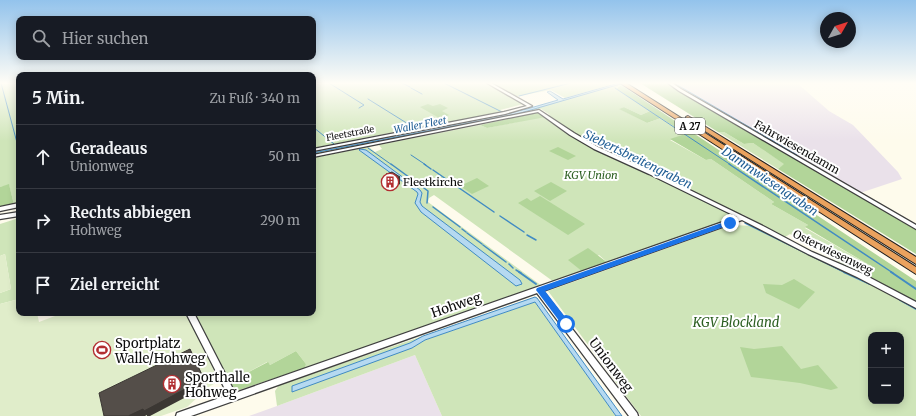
<!DOCTYPE html>
<html lang="de">
<meta charset="utf-8">
<style>
:root{--surface:#171b24;--page:#242831;--text:#f1f3f6;--muted:#9ea1a6;--line:#363941}
body{margin:0;font-family:Merriweather,serif;background:var(--page);color:var(--text)}
.controls{position:absolute;right:12px;bottom:12px;display:grid;overflow:hidden;border-radius:8px;box-shadow:0 2px 10px #0003}
.controls button{width:36px;height:36px;display:grid;place-items:center;padding:0;border:0;border-bottom:1px solid var(--line);background:var(--surface);color:var(--text);font:20px sans-serif}
.compass{position:absolute;left:820px;top:12px;width:36px;height:36px;border-radius:50%;background:var(--surface);box-shadow:0 2px 10px #0003;rotate:51deg}
.stop{position:absolute;width:12px;height:12px;margin:-9px;border:3px solid #1a73e8;border-radius:50%;background:#fff}
.stop.end{background:#1a73e8;border-color:#fff;box-shadow:0 1px 4px #0008}
.list{margin:0;padding:0;list-style:none}
h2{display:flex;justify-content:space-between;align-items:center;height:52px;margin:0;padding:0 16px;font-size:17px}
h2 small{font-size:13px;font-weight:400;color:var(--muted)}
.list li{display:grid;grid-template-columns:26px 1fr auto;gap:12px;align-items:center;box-sizing:border-box;height:64px;padding:0 16px;border-top:1px solid var(--line)}
.list b{display:block;font-size:15px;white-space:nowrap}
.list p{margin:0;font-size:13px;white-space:nowrap;color:var(--muted)}
.list em{font-size:13px;font-style:normal;color:var(--muted)}
.icon{flex:none;width:22px;height:22px;fill:none;stroke:currentColor;stroke-width:2;stroke-linecap:round;stroke-linejoin:round}
.map{position:relative;flex:none;width:916px;height:416px;overflow:hidden}
.search{position:absolute;background:var(--surface);box-shadow:0 2px 10px #0003;left:16px;top:16px;width:300px;height:44px;display:flex;align-items:center;gap:10px;box-sizing:border-box;padding:0 14px;border-radius:8px;color:var(--muted);font-size:15px}
.panel{position:absolute;background:var(--surface);box-shadow:0 2px 10px #0003;left:16px;top:72px;width:300px;height:244px;border-radius:8px}
.map>svg:first-child{display:block}
</style>
<div class="map">
<svg width="916" height="416" viewBox="0 0 916 416">
<rect width="100%" height="100%" fill="#fefbec"/>
<g fill="#eae1ea">
<path d="M676,83H797L829,111L853,125L898,172L902,179L860,193L673,85Z"/>
<path d="M415,355L442,416H249L277,406Z"/>
</g>
<g fill="#cfe5b9" fill-rule="evenodd">
<path d="M0,83H19V204L14,205L9,185L0,187Z"/>
<path d="M313,83H606L610,85L565,98L551,90L513,97L523,104L500,110L505,113L398,132L394,130L392,131L394,132L313,148Z"/>
<path d="M619,84L621,85L616,88V89L650,111L641,115L624,107L620,109L647,123L661,118L685,134L670,140L706,160L711,159L774,202L771,204L808,225L805,228L871,266L862,275L790,234L785,237L742,214L736,218L608,263L599,255L578,267L583,272L554,282L434,195L429,198L428,202L542,286L305,368L306,364L296,351L270,365L267,362L230,382L195,313H313V158L369,147L375,152L382,149L379,145L480,125L487,128L550,115L541,109L313,155V153L517,114Z"/>
<path d="M718,132H724L744,144L753,143L785,164L778,169Z"/>
<path d="M19,218V299L0,304V293L11,289L5,254L0,256V224Z"/>
<path d="M732,225L755,226L868,281L916,308V416H641L548,291ZM871,335H901V401H871Z"/>
<path d="M535,302L616,416H442L415,355L277,406L275,391L279,385L423,336L410,343L292,386L412,348L425,340Z"/>
</g>
<g fill="#b2d599">
<path d="M640,83H676L674,85L916,230V254L778,169L784,164L753,143L744,144L724,132H718Z"/>
<path d="M621,85L916,281V304L862,275L871,266L805,227L808,225L771,204L774,202L711,159L706,160L670,139L685,134L661,118L647,123L619,109L624,107L641,115L650,111L616,89Z"/>
<path d="M428,104L433,106L440,104L448,108L442,111L449,115L441,119L420,107Z"/>
<path d="M539,112L546,117L487,128L480,125Z"/>
<path d="M558,147L576,156L568,160L549,151Z"/>
<path d="M477,178L489,186L472,194L460,186Z"/>
<path d="M551,182L567,191L550,201L534,191Z"/>
<path d="M9,184L14,205L0,207V187Z"/>
<path d="M540,196L585,224L568,235L518,203L527,198L531,201Z"/>
<path d="M588,248L608,263L583,272L568,260Z"/>
<path d="M794,279L815,292L799,309L766,293L763,284L782,285Z"/>
<path d="M782,346L801,369L818,365L838,388L831,390L800,383L751,377L740,347L754,349Z"/>
<path d="M296,351L306,364L305,368L239,390L232,387L230,382L268,362L270,365Z"/>
</g>
<g fill="#e0edca">
<path d="M5,254L11,289L0,293V256Z"/>
<path d="M19,299V313H37L39,322L55,316L54,313H186L220,381L210,386L187,407L161,416H0V304Z"/>
</g>
<g fill="#b5d9f1" stroke="#418bc3">
<path d="M619,83H624L517,114L313,153V151L527,109L558,100L547,92L550,91L563,99Z"/>
<path d="M360,149L366,150L420,190L422,193L420,202L422,206L520,280L522,284L516,286L421,212L415,203L418,194L417,192L359,150Z"/>
<path d="M535,297L537,298L622,416H616L535,302L425,340L412,348L292,392V386L410,343L423,336Z"/>
</g>
<g fill="none" stroke-linecap="round" stroke-linejoin="round">
<g stroke="#418bc3" stroke-width="1">
<path d="M1,83L19,150"/>
<path d="M329,83L364,105L359,108"/>
<path d="M402,83L410,87"/>
<path d="M444,83L502,112"/>
<path d="M674,83L797,155"/>
<path d="M411,88L422,94"/>
<path d="M615,88L731,165"/>
<path d="M519,96L571,83"/>
<path d="M368,99L413,127"/>
<path d="M539,113L543,115"/>
<path d="M313,127L334,144"/>
<path d="M572,136L629,165"/>
<path d="M368,148L392,165"/>
<path d="M411,155L426,165"/>
</g>
<g stroke="#418bc3" stroke-width="1.5">
<path d="M391,164L428,191L427,203"/>
<path d="M424,164L431,169"/>
<path d="M627,164L645,172"/>
<path d="M729,164L893,273"/>
<path d="M433,170L494,212"/>
<path d="M660,179L733,215"/>
<path d="M433,207L460,227"/>
<path d="M500,216L524,232"/>
<path d="M745,223L846,273"/>
<path d="M462,229L466,232"/>
<path d="M467,233L482,244"/>
<path d="M527,235L536,240"/>
<path d="M483,245L506,262"/>
<path d="M509,264L513,268"/>
<path d="M516,270L521,273"/>
</g>
<g stroke="#418bc3" stroke-width="2">
<path d="M519,272L536,284"/>
<path d="M844,272L870,284"/>
<path d="M891,272L916,289"/>
<path d="M900,300L916,309"/>
</g>
<defs>
<g id="minor">
<path d="M487,83H491L532,106L505,114L313,151V149L504,112L527,106Z"/>
<path d="M668,83H672L681,89L916,225V229L679,91Z"/>
<path d="M539,110L574,133L598,147L653,172L765,227L812,252L861,273L916,302V308L857,277L808,254L742,220L543,291L637,413L638,416H629L537,293L191,416H176L177,413L228,395L186,313H194L235,393L737,217L649,174L594,149L570,135L538,112L313,157V155Z"/>
<path d="M19,203V207L0,211V207Z"/>
<path d="M19,212V216L0,219V215Z"/>
</g>
<g id="highway">
<path d="M620,83H626L916,267V274Z"/>
<path d="M688,116L916,257V264L686,119V117Z"/>
</g>
</defs>
<use href="#minor" stroke="#3f3f3f" stroke-width="2.5"/>
<use href="#highway" stroke="#1d1d1d" stroke-width="2"/>
<use href="#minor" fill="#fff" fill-rule="evenodd"/>
<use href="#highway" fill="#eaa25e" fill-rule="evenodd"/>
</g>
<path fill="#48433f" d="M386,174L400,177V184L394,187L387,181Z"/>
<g fill="#3b3733">
<path d="M400,177V184L394,187V180Z"/>
<path d="M190,349L207,386L150,416H147V415L145,416H128Z"/>
</g>
<g fill="#544e49" stroke="#3b3733">
<path d="M392,172L400,177L394,180L386,174Z"/>
<path d="M190,349L204,379L144,411L143,409L128,416H104L99,393Z"/>
</g>
<linearGradient id="sky" x2="0" y2="1"><stop stop-color="#93c3ec"/><stop offset="0.59" stop-color="#fffdf6"/><stop offset="1" stop-color="#fffdf6" stop-opacity="0"/></linearGradient>
<rect width="916" height="141" fill="url(#sky)"/>
<path fill="#1a73e8" d="M730,220L732,221V224L545,291L569,322L570,324L569,326H563L536,290L537,288Z"/>
<defs>
<symbol id="building-ring" viewBox="-11 -11 22 22"><circle r="9.5" fill="#fff" stroke="#b22e31" stroke-width="1.5"/><path d="M-4-6H4V6H1V3H-1V6H-4ZM-2.5-4.3h1.7v1.8h-1.7ZM.8-4.3h1.7v1.8H.8ZM-2.5-1h1.7V.8h-1.7ZM.8-1h1.7V.8H.8Z" fill="#b22e31"/></symbol>
<symbol id="stadium-ring" viewBox="-11 -11 22 22"><circle r="9.5" fill="#fff" stroke="#b22e31" stroke-width="1.5"/><path d="M0-5a6.5 5 0 1 0 0 10a6.5 5 0 1 0 0-10ZM-3.5-1.8h7v3.6h-7Z" fill="#b22e31"/></symbol>
</defs>
<g fill-rule="evenodd">
<use href="#building-ring" x="380" y="172" width="20" height="20"/>
<use href="#stadium-ring" x="92" y="340" width="20" height="20"/>
<use href="#building-ring" x="162" y="374" width="20" height="20"/>
</g>
<g text-anchor="middle" dominant-baseline="central" stroke-width="4" stroke-linejoin="round" paint-order="stroke">
<g font-size="9" fill="#0c0c0c" stroke="#fff">
<text transform="translate(350 133) rotate(-11)">Fleetstraße</text>
</g>
<g font-size="10" font-style="italic" fill="#1f5d94" stroke="#fff">
<text transform="translate(420 125) rotate(-11)">Waller Fleet</text>
</g>
<rect fill="#fff" stroke="#555" stroke-width="1" x="675" y="118" width="30" height="16" rx="3"/>
<g font-size="10" font-weight="bold" fill="#0c0c0c">
<text x="690" y="126">A 27</text>
</g>
<g font-size="11" fill="#0c0c0c" stroke="#fff">
<text transform="translate(797 147) rotate(30)">Fahrwiesendamm</text>
<text transform="translate(833 252) rotate(26)">Osterwiesenweg</text>
</g>
<g font-size="11" font-style="italic" fill="#2c5f21" stroke="#fff">
<text x="591" y="175">KGV Union</text>
</g>
<g font-size="11" fill="#0c0c0c" stroke="#fff" text-anchor="start">
<text x="403" y="182">Fleetkirche</text>
</g>
<g font-size="12" font-style="italic" fill="#1f5d94" stroke="#fff">
<text transform="translate(638 159) rotate(26)">Siebertsbreitengraben</text>
<text transform="translate(770 181) rotate(34)">Dammwiesengraben</text>
</g>
<g font-size="13" fill="#0c0c0c" stroke="#fff">
<text transform="translate(456 305) rotate(-19)">Hohweg</text>
<text transform="translate(611 365) rotate(53)">Unionweg</text>
</g>
<g font-size="13" font-style="italic" fill="#2c5f21" stroke="#fff">
<text x="736" y="322">KGV Blockland</text>
</g>
<g font-size="13" fill="#0c0c0c" stroke="#fff" text-anchor="start">
<text x="115" y="343">Sportplatz<tspan x="115" dy="15">Walle/Hohweg</tspan></text>
<text x="185" y="377">Sporthalle<tspan x="185" dy="15">Hohweg</tspan></text>
</g>
</g>
</svg>
<div class="controls">
<button>+</button>
<button>−</button>
</div>
<svg class="compass" viewBox="-18 -18 36 36"><path d="M0-13l5 13h-10z" fill="#e53935"/><path d="M0 13l5-13h-10z" fill="#9ea1a6"/></svg>
<div class="stop" style="left:566px;top:324px"></div>
<div class="stop end" style="left:730px;top:223px"></div>
<div class="search"><svg class="icon" aria-label="search" viewBox="0 0 24 24"><circle cx="10" cy="10" r="6"/><path d="M15 15l6 6"/></svg>Hier suchen</div>
<section class="panel">
<h2>5 Min.<small>Zu Fuß · 340 m</small></h2>
<ul class="list">
<li><svg class="icon" aria-label="ahead" viewBox="0 0 24 24"><path d="M12 20V5M6 11l6-6 6 6"/></svg><div><b>Geradeaus</b><p>Unionweg</p></div><em>50 m</em></li>
<li><svg class="icon" aria-label="right" viewBox="0 0 24 24"><path d="M7 20v-9h11M14 6l5 5-5 5"/></svg><div><b>Rechts abbiegen</b><p>Hohweg</p></div><em>290 m</em></li>
<li><svg class="icon" aria-label="arrive" viewBox="0 0 24 24"><path d="M6 21V4h12l-3 4 3 4H6"/></svg><div><b>Ziel erreicht</b></div></li>
</ul>
</section>
</div>
